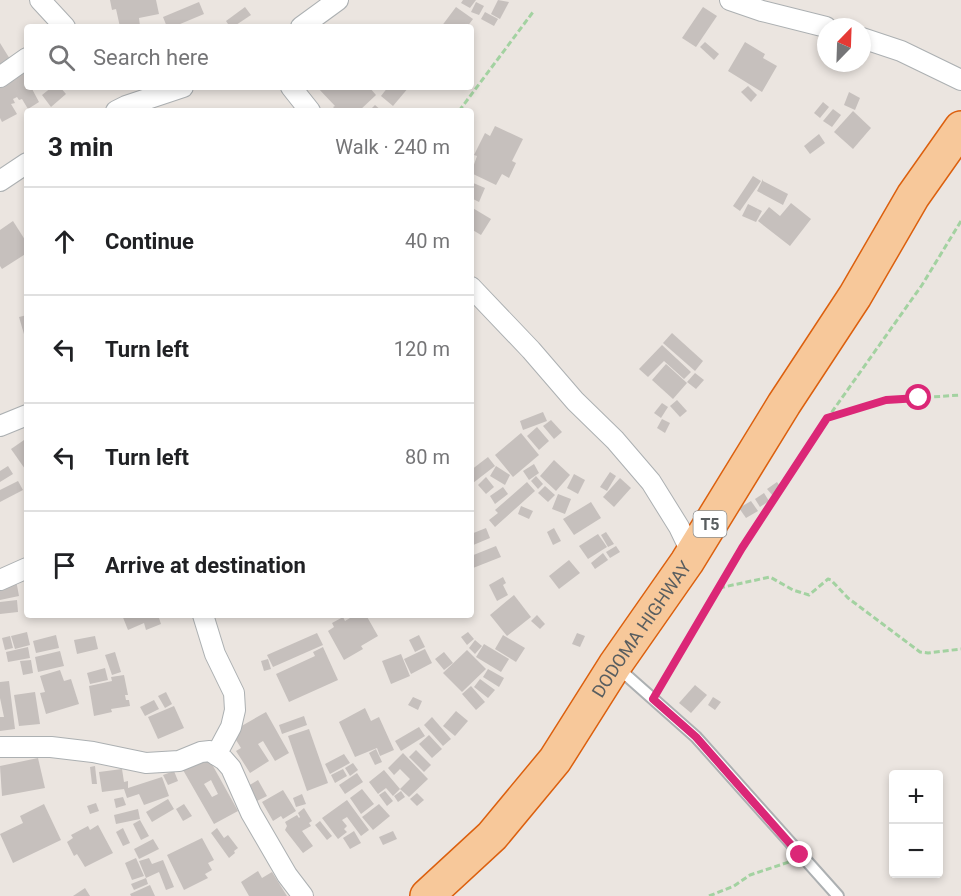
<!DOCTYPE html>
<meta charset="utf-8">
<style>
:root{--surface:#fff;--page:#f6f6f6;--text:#202124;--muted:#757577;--line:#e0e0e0}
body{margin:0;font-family:Roboto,sans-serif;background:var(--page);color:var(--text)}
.controls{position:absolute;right:18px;bottom:18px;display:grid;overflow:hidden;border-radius:6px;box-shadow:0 3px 9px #0003}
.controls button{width:54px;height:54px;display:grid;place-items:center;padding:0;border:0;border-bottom:2px solid var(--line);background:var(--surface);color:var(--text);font:30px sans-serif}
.compass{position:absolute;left:817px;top:18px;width:54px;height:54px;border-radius:50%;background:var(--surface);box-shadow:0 3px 9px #0003;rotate:23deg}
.stop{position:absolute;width:18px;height:18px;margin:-14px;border:4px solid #db2777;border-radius:50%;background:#fff}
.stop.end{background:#db2777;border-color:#fff;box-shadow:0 2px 6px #0008}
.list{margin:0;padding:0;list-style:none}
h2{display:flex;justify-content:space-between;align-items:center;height:78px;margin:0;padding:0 24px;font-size:26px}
h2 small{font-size:20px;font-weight:400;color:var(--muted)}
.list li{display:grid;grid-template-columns:39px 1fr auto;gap:18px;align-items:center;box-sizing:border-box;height:108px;padding:0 24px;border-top:2px solid var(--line)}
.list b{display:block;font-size:22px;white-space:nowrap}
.list em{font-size:20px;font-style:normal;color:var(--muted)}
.icon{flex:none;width:33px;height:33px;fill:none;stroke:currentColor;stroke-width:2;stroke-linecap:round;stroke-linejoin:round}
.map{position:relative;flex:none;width:961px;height:896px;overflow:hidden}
.search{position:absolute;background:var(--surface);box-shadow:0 3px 9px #0003;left:24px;top:24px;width:450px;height:66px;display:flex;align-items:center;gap:15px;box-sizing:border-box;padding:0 21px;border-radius:6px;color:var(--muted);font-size:22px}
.panel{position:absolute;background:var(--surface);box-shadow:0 3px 9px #0003;left:24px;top:108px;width:450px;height:510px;border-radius:6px}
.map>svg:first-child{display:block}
</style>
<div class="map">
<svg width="961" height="896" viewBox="0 0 961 896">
<rect width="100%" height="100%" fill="#ebe5e0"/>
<g fill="#c6c0bd" fill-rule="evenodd">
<path d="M110,0H156L159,14L139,18L140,26L120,27L116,9L112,10Z"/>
<path d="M463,0H476L470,8L461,3Z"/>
<path d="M498,0L509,2L500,19L491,14Z"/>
<path d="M199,2L204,14L173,27H167L163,17Z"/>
<path d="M476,2L484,6L479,15L471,12Z"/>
<path d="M245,7L251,15L233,27H230L226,21Z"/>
<path d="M456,7L473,19L467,27H441Z"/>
<path d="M703,7L717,16L696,47L682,38Z"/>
<path d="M485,12L498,19L494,26L481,19Z"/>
<path d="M705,42L719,54L714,60L700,47Z"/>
<path d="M745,42L765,54L763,58L777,66L762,92L728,71Z"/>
<path d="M0,43L13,64L0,72Z"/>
<path d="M24,73L27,79V87H31L39,102L28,109L22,99L19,100L17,97L13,99L15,103L11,104L17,114L2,122L0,118V86Z"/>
<path d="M748,86L757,95L751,102L741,92Z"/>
<path d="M52,87H60L66,94L51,107L42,95Z"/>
<path d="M317,87H369L376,95L359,111H337L333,107L335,106Z"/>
<path d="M388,87H409L393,106L381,96Z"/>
<path d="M849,92L860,98L855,110L844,105Z"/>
<path d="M823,102L829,107L820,118L814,113Z"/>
<path d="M375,105L382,111H369Z"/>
<path d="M833,109L841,115L832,127L823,121Z"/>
<path d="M853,111L871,128L853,149L834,132Z"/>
<path d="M495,126L523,139L512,161L516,163L509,178L502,174L496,185L471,173L477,156L474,155L485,133L490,136Z"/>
<path d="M819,134L825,143L810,154L804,146Z"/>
<path d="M753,176L761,181L740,211L733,206Z"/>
<path d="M763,179V181L788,194L783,205L757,191Z"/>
<path d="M471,182L485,188L479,202L471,198Z"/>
<path d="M791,203L811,219L790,246L758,221L769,207L780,216Z"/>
<path d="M748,204L762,211L756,222L742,216Z"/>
<path d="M471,207L491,219L481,235L471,229Z"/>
<path d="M13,221L27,243V253L2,269L0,266V230Z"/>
<path d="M27,315V341H26L19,317Z"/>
<path d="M672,333L703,361L695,371L663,343Z"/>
<path d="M662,345L691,372L684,379L664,361L648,377L639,369Z"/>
<path d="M666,364L687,383L673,399L652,380Z"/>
<path d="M695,373L704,380L696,389L687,382Z"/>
<path d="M677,400L687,411L680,417L670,406Z"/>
<path d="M662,403L668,407L661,418L654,413Z"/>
<path d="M543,412L547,421L523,430L520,421Z"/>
<path d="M662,419L670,423L665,433L657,428Z"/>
<path d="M551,420L562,432L554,439L543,426Z"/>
<path d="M537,427L549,441L539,450L527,436Z"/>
<path d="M521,433L539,455L513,477L495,455Z"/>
<path d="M27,438V468L25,469L11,449Z"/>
<path d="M488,457L495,466L473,483L471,481V470Z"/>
<path d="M554,460L570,475L556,491L540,476Z"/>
<path d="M534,464L539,473L529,480L523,471Z"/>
<path d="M8,466L13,474L0,482V471Z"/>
<path d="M496,466L510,475L505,485L490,476Z"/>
<path d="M610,472L616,476L607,491L600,487Z"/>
<path d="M574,474L585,480L578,494L567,488Z"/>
<path d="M536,476L543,484L538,489L531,481Z"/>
<path d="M486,477L494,487L486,494L478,485Z"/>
<path d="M620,478L631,488L614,507L603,497Z"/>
<path d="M18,481L23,490L0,502V490Z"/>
<path d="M527,482L535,491L495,527L489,520L498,513L495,510Z"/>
<path d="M777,482L782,489L773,496L767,489Z"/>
<path d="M545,486L555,495L548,502L538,493Z"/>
<path d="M503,487L508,494L495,504L490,496Z"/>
<path d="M764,493L769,501L760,507L755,499Z"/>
<path d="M558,494L571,499L565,514L552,509Z"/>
<path d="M751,501L758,511L746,518L739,508Z"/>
<path d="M591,502L601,518L574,535L563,519Z"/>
<path d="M521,506L533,511L529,519L518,514Z"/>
<path d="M486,528L490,538L471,546V534Z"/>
<path d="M554,528L561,541L553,545L547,532Z"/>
<path d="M606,532L614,544L608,547L601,535Z"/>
<path d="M598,534L607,547L588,559L579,546Z"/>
<path d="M496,546L501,557L473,568L471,556Z"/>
<path d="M616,546L620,552L610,558L606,552Z"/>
<path d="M603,553L608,560L595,569L591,563Z"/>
<path d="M569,560L580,573L559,589L549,576Z"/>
<path d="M15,575L19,596L0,600V579Z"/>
<path d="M503,577L506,583L503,585L508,595L497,601L489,585Z"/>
<path d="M514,595L531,617L507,636L490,615Z"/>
<path d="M17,600L18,612L0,614V602Z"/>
<path d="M122,615H158L161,624L146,630L144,623L128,630Z"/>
<path d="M355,615H366L378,636L361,646L363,649L344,660L328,631L334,627L332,623L343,617L345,621Z"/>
<path d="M537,615L545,624L540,629L531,621Z"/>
<path d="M27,632L30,645L15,649L11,636Z"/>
<path d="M468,632L474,639L467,645L461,637Z"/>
<path d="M317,633L323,645L273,667L267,655Z"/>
<path d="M577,633L585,636L580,647L572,644Z"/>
<path d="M56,635L59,648L36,653L33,641Z"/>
<path d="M419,635L425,647L415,652L409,640Z"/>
<path d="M503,635L525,648L516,662L495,649Z"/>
<path d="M10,636L13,648L5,650L2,638Z"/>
<path d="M95,636L98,649L77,654L74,640Z"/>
<path d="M475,640L482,646L475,654L469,648Z"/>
<path d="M484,644L509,659L501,672L476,657Z"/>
<path d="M28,647L30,658L8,662L6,652Z"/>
<path d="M323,647L338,680L289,702L276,674L315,656L313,652Z"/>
<path d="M425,649L432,663L411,674L404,659Z"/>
<path d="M467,650L486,669L462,692L443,673Z"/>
<path d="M60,651L64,666L38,672L35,657Z"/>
<path d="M115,652L121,672L112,675L105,655Z"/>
<path d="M444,652L453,663L444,670L435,659Z"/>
<path d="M401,654L410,676L391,684L382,661Z"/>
<path d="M268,659L271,669L264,671L261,661Z"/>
<path d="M31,660L33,673L23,675L20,661Z"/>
<path d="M105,668L108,680L90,684L87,673Z"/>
<path d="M488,669L504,678L499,687L483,677Z"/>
<path d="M60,670L64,681L71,679L79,704L46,714L40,693L45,692L40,676Z"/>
<path d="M124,675L128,695H125L126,700H129L130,706L111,709L112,712L94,716L89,686L112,681L111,677Z"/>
<path d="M480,679L495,690L488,698L474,687Z"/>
<path d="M9,681L15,729L0,731V717H4L0,698V682Z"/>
<path d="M695,685L707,695L691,713L679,703Z"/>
<path d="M471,686L485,702L476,710L462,694Z"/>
<path d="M35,692L40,724L19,726L14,695Z"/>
<path d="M166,692L172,704L165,708L158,696Z"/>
<path d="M413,697L422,701L418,710L408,705Z"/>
<path d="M713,697L721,702L715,710L708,705Z"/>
<path d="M154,700L159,709L145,716L140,707Z"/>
<path d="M174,706L184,728L158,739L148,717Z"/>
<path d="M365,708L371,721L379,717L394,750L380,756L377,748L355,757L339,722Z"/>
<path d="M456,711L468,721L455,736L443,726Z"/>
<path d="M266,712L289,753L275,761L263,741L258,744L269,761L250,773L236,751L241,748L231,732Z"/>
<path d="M304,716L307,725L282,734L279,725Z"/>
<path d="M432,717L451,739L443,746L424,725Z"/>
<path d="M419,727L425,736L401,751L395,741Z"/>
<path d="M309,729L328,783L307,791L288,736Z"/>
<path d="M429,735L442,749L432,758L419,744Z"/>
<path d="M376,749L382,762L375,765L369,753Z"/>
<path d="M416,750L431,765L424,772L409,757Z"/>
<path d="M403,753L428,779L409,797L400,789L410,779L400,769L394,775L388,768Z"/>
<path d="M344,754L350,763L330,774L325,764Z"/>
<path d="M208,757L238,811L214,824L183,770ZM211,780L218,794L212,797L204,784Z"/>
<path d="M38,758L45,788L2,796L0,766Z"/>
<path d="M353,763L358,770L350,776L345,768Z"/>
<path d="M95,766L97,784H92L90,767Z"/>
<path d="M122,769L124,782L128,781V788L162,777L169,796L144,805L139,794L127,798L124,789L102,792L99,772Z"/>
<path d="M343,769L347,776L335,783L331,775Z"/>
<path d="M384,770L400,789L393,796L386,788L378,794L369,782Z"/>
<path d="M174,771L178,781L168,785L163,775Z"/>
<path d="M357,773L363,782L345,794L339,785Z"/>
<path d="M258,780L267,796L257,801L248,786Z"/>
<path d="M362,789L374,804L361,814L350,798Z"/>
<path d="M283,790L296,811L283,819L281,816L273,821L262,802Z"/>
<path d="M385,791L393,801L387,806L379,795Z"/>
<path d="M401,791L405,797L398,802L394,796Z"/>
<path d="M417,793L424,800L417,806L410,799Z"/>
<path d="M302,794L306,804L296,807L293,798Z"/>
<path d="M123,797L126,805L116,808L114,799Z"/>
<path d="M168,799L174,809L152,822L146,812Z"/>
<path d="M347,800L369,830L361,836L347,817L342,820L347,826L344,829L347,832L338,839L322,818Z"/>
<path d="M96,803L99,811L90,814L87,806Z"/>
<path d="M44,804L61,840L13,863L0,834L23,823L20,816Z"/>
<path d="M184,804L192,816L183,821L176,809Z"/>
<path d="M379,804L390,816L373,830L362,817Z"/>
<path d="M304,808L312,821L309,823L311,826L302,831L313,846L303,853L285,830L287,826L285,822L297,815L299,818L300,817L298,813Z"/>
<path d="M138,809L140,819L116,824L114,815Z"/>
<path d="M140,820L149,836L141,840L133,824Z"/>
<path d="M320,821L332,836L327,840L315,825Z"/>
<path d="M98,825L113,853L85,867L77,854L74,856L67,842L73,838L71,835L88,826L90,830Z"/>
<path d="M123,828L130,843L123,846L116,832Z"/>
<path d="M217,828L224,838L228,835L238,848L234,851L235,853L229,858L211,833Z"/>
<path d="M354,831L361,843L350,849L343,838Z"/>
<path d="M393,831L397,839L383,845L379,837Z"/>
<path d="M202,838L214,860L208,863L212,870L205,874L208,878L184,890L167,855Z"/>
<path d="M153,839L159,849L139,859L134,849Z"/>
<path d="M136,858L144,876L132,880L125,863Z"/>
<path d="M149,858L152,864L163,860L174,887L166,890L159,872L146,878L139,861Z"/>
<path d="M258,871L262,878L272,872L287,896H249L241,882Z"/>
<path d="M146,878L148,884L134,890L131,884Z"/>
<path d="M150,885L155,896H131L130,894Z"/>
<path d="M85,888L90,896H73Z"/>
</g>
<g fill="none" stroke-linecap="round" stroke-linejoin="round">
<defs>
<path id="service" d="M617,667L696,737L838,896"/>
<g id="minor">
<path d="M40,0L65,27"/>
<path d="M730,0L762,11L826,27"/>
<path d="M301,27L338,0"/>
<path d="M862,38L901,51L961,80"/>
<path d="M0,77L27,58"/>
<path d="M291,87L310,111"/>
<path d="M116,111L126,106L183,87"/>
<path d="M0,181L27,163"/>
<path d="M471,287L531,350L575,401L615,440L651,482L679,527L692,554"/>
<path d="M0,426L27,415"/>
<path d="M0,580L27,568"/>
<path d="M203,615L215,654L234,693L235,710L231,727L216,755"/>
<path d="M0,747H51L93,752L146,763L179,761L201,752L210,751L224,760L231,768L251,813L287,875L303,896"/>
</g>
<g id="trunk">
<path id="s1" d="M427,896L492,836L555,760L615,665L687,562L784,404L855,296L913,196L961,128"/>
</g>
</defs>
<use href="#service" stroke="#acb0b2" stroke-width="14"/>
<use href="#minor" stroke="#acb0b2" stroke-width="22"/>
<use href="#trunk" stroke="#dc600e" stroke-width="36"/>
<g stroke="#a3d2a1" stroke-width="3" stroke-dasharray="6 3" stroke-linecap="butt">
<path d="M459,111L533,12"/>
<path d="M829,418L886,400L961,395"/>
<path d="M719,588L770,577L793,590L809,595L828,579L831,580L848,598L920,652L928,653L961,649"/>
<path d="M660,687L742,548L812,440L922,285L961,221"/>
<path d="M709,896L734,886L750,875L789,862"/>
</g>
<use href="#service" stroke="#fff" stroke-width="10"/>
<use href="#minor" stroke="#fff" stroke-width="20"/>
<use href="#trunk" stroke="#f7c89a" stroke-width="33"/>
</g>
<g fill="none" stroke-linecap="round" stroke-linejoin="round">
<path stroke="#db2777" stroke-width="8" d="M800,855L696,737L653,699L742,548L827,418L886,400L919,398"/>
</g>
<g text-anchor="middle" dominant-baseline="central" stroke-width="4.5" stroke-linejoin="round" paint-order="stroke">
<rect fill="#fff" stroke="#8b8e90" stroke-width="1.5" x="693.5" y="511" width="33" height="26" rx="4.5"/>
<g font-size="16" font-weight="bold" fill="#595e60">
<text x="710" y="524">T5</text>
</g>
<g font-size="18" fill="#595e60" stroke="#fff">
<text stroke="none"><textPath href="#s1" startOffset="344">DODOMA HIGHWAY</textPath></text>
</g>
</g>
</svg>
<div class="controls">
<button>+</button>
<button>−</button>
</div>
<svg class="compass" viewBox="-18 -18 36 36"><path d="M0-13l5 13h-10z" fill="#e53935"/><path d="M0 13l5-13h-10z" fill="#757577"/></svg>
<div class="stop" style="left:919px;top:398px"></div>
<div class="stop end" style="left:800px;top:855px"></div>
<div class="search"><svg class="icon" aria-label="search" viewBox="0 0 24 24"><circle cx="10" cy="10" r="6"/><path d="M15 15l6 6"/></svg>Search here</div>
<section class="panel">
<h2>3 min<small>Walk · 240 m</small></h2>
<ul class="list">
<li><svg class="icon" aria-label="ahead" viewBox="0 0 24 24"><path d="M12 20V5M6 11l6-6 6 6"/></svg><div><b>Continue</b></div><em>40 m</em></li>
<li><svg class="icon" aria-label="left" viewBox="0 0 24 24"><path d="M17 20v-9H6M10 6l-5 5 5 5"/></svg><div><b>Turn left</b></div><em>120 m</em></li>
<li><svg class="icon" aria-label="left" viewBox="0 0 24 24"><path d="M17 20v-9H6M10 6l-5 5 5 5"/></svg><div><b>Turn left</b></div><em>80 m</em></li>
<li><svg class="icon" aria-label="arrive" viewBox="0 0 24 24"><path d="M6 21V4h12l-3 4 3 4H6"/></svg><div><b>Arrive at destination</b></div></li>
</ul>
</section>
</div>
